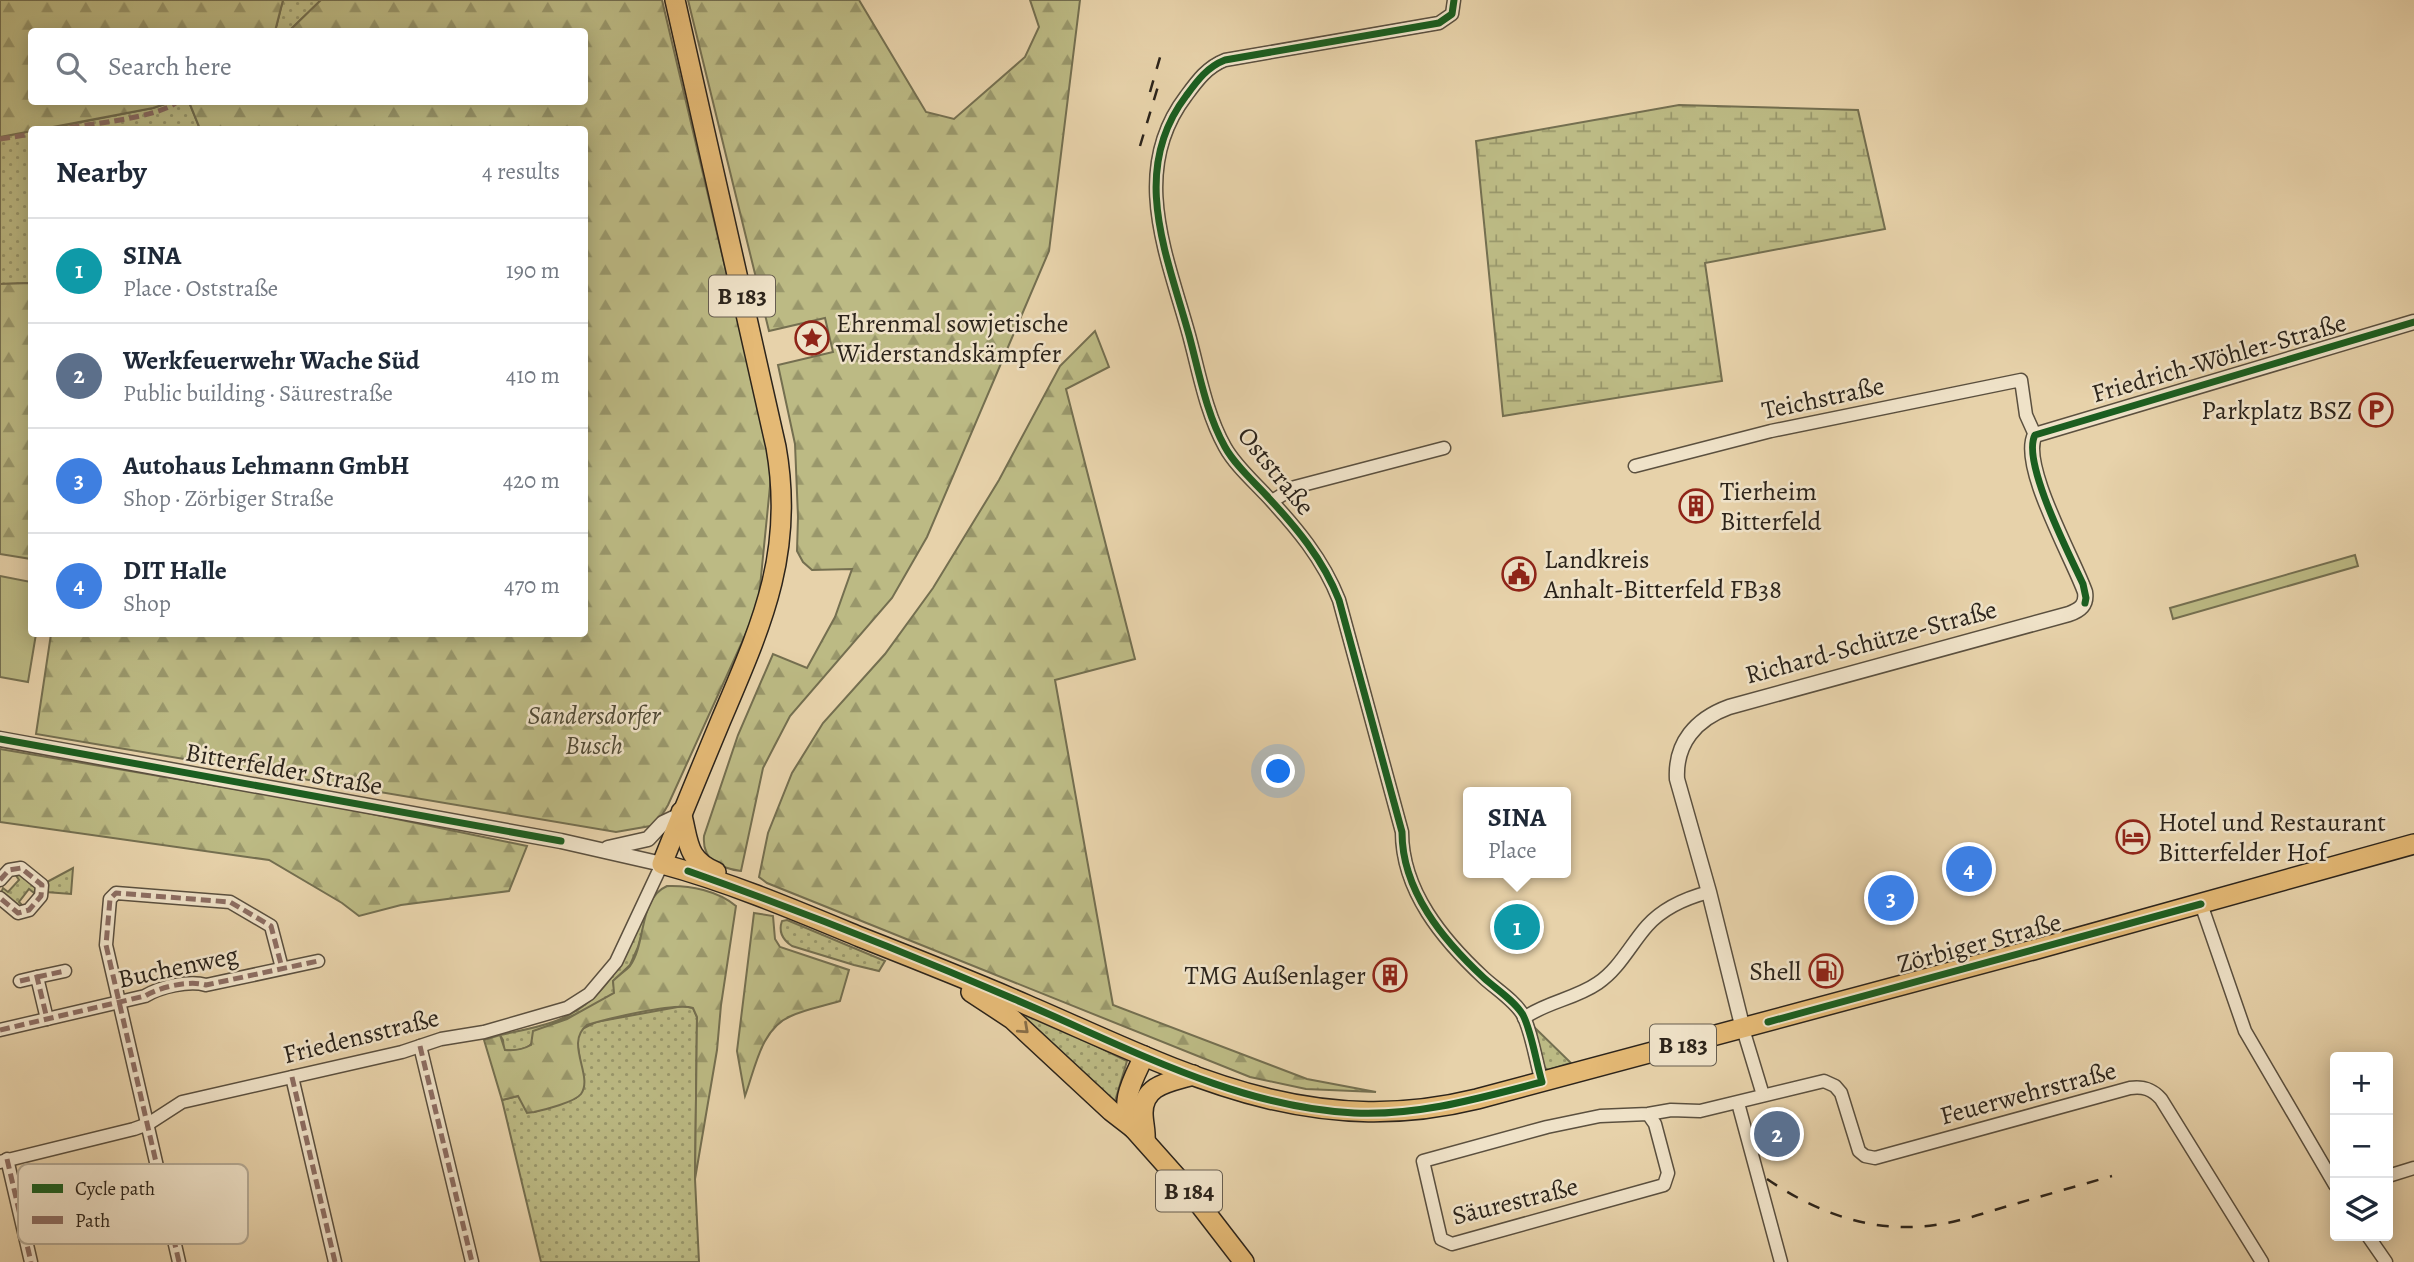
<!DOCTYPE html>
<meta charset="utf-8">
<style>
:root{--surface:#fff;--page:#f2f2f3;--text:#1f2937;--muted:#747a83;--line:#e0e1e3;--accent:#8f2418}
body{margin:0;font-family:Alegreya,serif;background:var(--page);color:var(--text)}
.controls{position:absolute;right:21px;bottom:21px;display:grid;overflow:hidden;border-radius:7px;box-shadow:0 4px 18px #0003}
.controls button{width:63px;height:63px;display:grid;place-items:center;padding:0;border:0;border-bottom:2px solid var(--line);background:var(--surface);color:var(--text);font:35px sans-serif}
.you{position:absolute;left:1279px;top:772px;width:24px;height:24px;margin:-18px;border:5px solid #fff;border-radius:50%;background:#1a73e8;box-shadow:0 0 0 10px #1a73e833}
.badge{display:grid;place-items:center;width:46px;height:46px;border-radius:50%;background:var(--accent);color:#fff;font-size:23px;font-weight:700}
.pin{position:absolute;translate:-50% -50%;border:4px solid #fff;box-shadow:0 2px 7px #0006}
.popup{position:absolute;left:1463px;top:787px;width:108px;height:91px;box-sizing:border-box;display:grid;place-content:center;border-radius:7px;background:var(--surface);filter:drop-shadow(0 2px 5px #0005);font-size:23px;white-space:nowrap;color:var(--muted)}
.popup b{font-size:26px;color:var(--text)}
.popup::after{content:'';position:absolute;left:50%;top:100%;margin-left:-14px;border:14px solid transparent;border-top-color:var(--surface)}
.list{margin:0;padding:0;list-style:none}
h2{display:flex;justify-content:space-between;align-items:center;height:91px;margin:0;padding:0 28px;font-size:30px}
h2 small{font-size:23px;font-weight:400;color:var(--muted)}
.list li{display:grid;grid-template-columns:46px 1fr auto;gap:21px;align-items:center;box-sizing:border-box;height:105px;padding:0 28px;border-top:2px solid var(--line)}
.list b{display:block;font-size:26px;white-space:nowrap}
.list p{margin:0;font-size:23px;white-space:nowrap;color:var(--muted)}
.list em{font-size:23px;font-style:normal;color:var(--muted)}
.icon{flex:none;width:38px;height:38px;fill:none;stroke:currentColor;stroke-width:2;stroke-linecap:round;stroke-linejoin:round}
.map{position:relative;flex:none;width:2414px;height:1262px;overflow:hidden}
.search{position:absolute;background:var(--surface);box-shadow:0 4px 18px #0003;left:28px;top:28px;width:560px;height:77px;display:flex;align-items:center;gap:18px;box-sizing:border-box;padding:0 24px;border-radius:7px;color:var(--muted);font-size:26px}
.panel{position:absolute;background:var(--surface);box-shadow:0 4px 18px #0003;left:28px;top:126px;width:560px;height:511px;border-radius:7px}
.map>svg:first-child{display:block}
</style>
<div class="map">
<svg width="2414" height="1262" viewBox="0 0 2414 1262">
<defs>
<pattern id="grass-dots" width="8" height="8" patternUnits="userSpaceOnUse" patternTransform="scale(1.75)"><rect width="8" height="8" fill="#bcba84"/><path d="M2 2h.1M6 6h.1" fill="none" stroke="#99976b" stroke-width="1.8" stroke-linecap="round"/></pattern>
<pattern id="forest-firs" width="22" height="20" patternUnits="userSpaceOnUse" patternTransform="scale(1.75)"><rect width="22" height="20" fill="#bcba84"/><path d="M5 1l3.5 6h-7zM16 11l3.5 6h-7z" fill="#99976b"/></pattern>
<pattern id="wetland-marsh" width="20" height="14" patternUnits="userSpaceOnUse" patternTransform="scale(1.75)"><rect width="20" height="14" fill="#bcba84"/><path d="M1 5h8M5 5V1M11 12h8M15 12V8" fill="none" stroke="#99976b"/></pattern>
</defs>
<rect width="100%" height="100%" fill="#e7d2aa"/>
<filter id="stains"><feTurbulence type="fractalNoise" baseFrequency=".00286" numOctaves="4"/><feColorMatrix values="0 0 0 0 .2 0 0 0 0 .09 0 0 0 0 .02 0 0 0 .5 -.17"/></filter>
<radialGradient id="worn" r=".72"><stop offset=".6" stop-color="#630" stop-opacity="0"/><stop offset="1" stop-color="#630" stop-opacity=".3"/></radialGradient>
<g fill="url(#grass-dots)" stroke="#746f50" stroke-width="2">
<path d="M283,0H321L289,31L275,32Z"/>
<path d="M171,102H189L200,129L41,130L153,108Z"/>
<path d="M31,131V283L0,284V137Z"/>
<path d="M73,868L71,894L46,892L47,882Z"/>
<path d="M15,874H19L36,888L34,893L29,889L19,902L23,906L19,908L1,893L3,888L8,892L19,880Z"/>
<path d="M651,899L638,947L630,965L613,981L615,993L586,1010L551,1025L528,1047L515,1051L504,1050L503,1040L500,1035C518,1031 536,1028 553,1022C611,1001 627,951 651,899Z"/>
<path d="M787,920L885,961L879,971L854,965L792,946C783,940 778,932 782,921Z"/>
<path d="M1000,999L1127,1061L1113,1108Z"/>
<path d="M683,1006L693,1008L697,1017L695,1179L699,1262H541L502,1100L518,1096L534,1112L576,1098L584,1086L577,1041L580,1030L596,1022Z"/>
<path d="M1532,1025L1571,1063L1548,1070L1544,1067Z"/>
</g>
<g fill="url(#forest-firs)" stroke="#746f50" stroke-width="2">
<path d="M0,0H283L275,31L32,32V102H171L153,108L0,137Z"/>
<path d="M321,0H662L772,466L758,607L668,805L656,825L616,832L36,734L51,634H584V130L200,129L189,102H584V32L289,31Z"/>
<path d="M688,0H859L926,112L954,119L1025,57L1039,27L1030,0H1080L1049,251L927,537L892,598L790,716L763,768L741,871C719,868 702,860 704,836L738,735L773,654L807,668L835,617L852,569L812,570L803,562L797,551L798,517L795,444L778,365L833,352L825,318L769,331Z"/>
<path d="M31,283H32L31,559L0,554V284Z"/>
<path d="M1095,331L1109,367L1066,389L1135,659L1055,680L1113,1005L1307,1079L1376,1092L1306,1089L1250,1077L767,883L759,877L768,833L792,773L823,723L885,654L933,588L999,480L1060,366Z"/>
<path d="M0,749L324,804L527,846L509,891L401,905L359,916L342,903L269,860L0,822Z"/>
<path d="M667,886C690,885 718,891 736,906L721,1005L717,1050L695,1179L697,1017L693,1008C676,1002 606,1019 587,1025C564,1043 594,1076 581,1094C575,1102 544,1110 534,1112L527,1113L518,1096L502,1100L484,1040L500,1035L505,1050C514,1051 522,1050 531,1045L533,1031L567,1019L614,993L613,981C618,976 625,971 630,966C647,942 638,899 667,886Z"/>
<path d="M754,913L773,916L775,939L780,947L849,970L840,1001C824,1006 806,1009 791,1016C761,1028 755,1069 745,1096L737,1051Z"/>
</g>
<path fill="url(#wetland-marsh)" stroke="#746f50" stroke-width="2" d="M1679,105L1858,110L1885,229L1705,263L1722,381L1503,416L1476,141Z"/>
<g fill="#bcba84" stroke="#746f50" stroke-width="2">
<path d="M2355,555L2358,566L2173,619L2170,608Z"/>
<path d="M0,576L31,582L32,634H36L28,682L0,677Z"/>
</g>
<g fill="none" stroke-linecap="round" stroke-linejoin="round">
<defs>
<g id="minor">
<path d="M1454,0L1452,14L1439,23L1225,60C1207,67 1197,81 1186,96C1129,171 1167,255 1189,335C1199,372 1206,413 1225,447C1235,465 1252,480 1266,495C1296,527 1323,559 1339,600L1402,832C1402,891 1443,940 1484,978C1496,989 1515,1001 1523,1015C1532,1033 1536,1062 1542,1082"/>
<path d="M1635,466L1771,431L2021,380L2026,415L2035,435"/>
<path d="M1272,501L1295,487L1444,448"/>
<path d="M0,880L9,870L21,868L42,885L41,896L29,910L18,913L0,898"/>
<path d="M2201,904L2245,1031L2335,1185"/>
<path d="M37,977L65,971"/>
<path d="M20,981L37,977L47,1019"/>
<path d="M1524,1018C1546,1002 1575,999 1598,983C1619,969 1631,944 1647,926C1663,908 1686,898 1709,892"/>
<path d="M1743,1029L1763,1095"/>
<path d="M0,1030L145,996C160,987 189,980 206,985L318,961"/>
<path d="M420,1046L472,1262"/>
<path d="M292,1077L335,1262"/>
<path d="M1738,1103L1781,1262"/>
<path d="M1648,1114L1655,1124L1668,1173L1664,1185L1452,1244L1441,1239L1423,1161L1547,1127L1600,1116L1648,1114L1671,1110L1700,1111L1824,1081L1835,1086L1841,1093L1859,1151L1865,1156L1875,1158L2130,1088C2143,1086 2152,1089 2161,1099L2262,1262"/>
<path d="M7,1159L31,1262"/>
<path d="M0,1162L134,1129L148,1124L182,1102L402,1052L441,1039L484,1032L567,1008L589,994L616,962L662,864"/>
<path d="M2388,1176L2414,1168"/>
<path d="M2368,1236L2386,1262"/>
<path d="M179,1262L106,945L110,899L116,893L230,902L271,926L282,968"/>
</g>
<g id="tertiary">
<path d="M0,739L561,841L662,864"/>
<path d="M608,848L648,839L663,823L680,815"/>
<path d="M1743,1029L1709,892L1677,779C1675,743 1696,719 1729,707L2069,614C2080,610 2087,605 2085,592C2074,560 2019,464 2035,435L2414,322"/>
</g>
<g id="primary">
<path d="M675,0L776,447C795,553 761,626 721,720C701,768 681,816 662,864C729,882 795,910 860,937C916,959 972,981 1027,1005C1180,1071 1305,1141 1477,1099L2033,950L2414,844"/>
<path d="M681,812C689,840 685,859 716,872"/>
<path d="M971,992L1012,1019L1111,1111L1133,1128L1190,1192L1244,1262"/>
<path d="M1133,1128C1118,1103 1133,1080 1144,1056"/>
<path d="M1145,1141C1146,1131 1143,1123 1143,1113C1143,1084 1171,1082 1193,1075"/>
</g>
</defs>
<use href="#minor" stroke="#5b503f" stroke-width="15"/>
<use href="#tertiary" stroke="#5b503f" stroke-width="17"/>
<use href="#primary" stroke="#2c241b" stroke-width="22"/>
<use href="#minor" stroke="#efe2c8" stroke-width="12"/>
<use href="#tertiary" stroke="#efe2c8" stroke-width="14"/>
<use href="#primary" stroke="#e4b975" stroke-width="19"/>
<g stroke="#2c241b" stroke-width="2.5" stroke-dasharray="12 12" stroke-linecap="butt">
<path d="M1150,92L1163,47"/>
<path d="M1140,146L1159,83"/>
<path d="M1767,1179C1817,1213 1873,1234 1935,1225C1959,1222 1984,1213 2008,1206C2042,1196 2077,1186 2112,1176"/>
</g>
<g stroke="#8d6e63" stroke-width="5" stroke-dasharray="10 5" stroke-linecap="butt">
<path d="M55,130C85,124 155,119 177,102"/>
<path d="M0,139L32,134"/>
<path d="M0,880L9,870L21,868L42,885L41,896L29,910L18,913L0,898"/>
<path d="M37,977L65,971"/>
<path d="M20,981L37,977L47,1019"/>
<path d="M0,1030L145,996C160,987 189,980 206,985L318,961"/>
<path d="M420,1046L472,1262"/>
<path d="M292,1077L335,1262"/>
<path d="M7,1159L31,1262"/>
<path d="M179,1262L106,945L110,899L116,893L230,902L271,926L282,968"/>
</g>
<defs>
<g id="cycleway">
<path d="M2085,603L2086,598L2083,584C2070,556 2021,461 2035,435L2414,322"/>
<path d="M0,739L561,841"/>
<path d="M688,871C798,910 907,953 1014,999C1123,1045 1234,1107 1354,1113C1419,1116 1480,1098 1542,1082C1536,1062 1532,1033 1523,1015C1515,1001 1496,989 1484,978C1443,940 1402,891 1402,832L1339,600C1323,559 1296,527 1266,495C1252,480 1235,465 1225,447C1206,413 1199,372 1189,335C1167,255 1129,171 1186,96C1197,81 1207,67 1225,60L1439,23L1452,14L1454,0"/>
<path d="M1768,1022L2201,904"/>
</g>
</defs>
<use href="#cycleway" stroke="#efe2c8" stroke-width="11"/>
<use href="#cycleway" stroke="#1b5e20" stroke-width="7"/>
</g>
<defs><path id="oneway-chevron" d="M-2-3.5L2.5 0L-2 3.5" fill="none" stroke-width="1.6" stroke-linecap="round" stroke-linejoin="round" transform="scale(1.75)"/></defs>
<use stroke="#886e48" href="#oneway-chevron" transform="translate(1024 1029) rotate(42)"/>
<defs>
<symbol id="sight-ring" viewBox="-11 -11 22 22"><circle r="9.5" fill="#efe2c8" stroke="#8f2418" stroke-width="1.5"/><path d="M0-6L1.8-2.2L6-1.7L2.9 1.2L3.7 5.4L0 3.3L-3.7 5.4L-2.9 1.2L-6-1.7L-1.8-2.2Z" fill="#8f2418"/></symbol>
<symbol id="parking-ring" viewBox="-11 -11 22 22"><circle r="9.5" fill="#efe2c8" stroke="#8f2418" stroke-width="1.5"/><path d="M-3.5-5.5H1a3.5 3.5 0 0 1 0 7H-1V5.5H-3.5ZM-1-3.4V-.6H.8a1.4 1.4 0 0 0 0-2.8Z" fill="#8f2418"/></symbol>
<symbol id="building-ring" viewBox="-11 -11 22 22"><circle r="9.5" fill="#efe2c8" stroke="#8f2418" stroke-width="1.5"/><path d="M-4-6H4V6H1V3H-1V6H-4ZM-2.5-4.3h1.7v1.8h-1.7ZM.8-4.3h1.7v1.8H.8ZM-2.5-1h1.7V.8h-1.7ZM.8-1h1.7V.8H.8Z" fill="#8f2418"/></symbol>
<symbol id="civic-ring" viewBox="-11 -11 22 22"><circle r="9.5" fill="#efe2c8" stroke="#8f2418" stroke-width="1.5"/><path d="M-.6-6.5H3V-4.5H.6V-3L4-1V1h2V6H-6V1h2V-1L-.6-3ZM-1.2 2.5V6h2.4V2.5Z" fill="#8f2418"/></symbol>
<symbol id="hotel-ring" viewBox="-11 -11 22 22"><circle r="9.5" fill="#efe2c8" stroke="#8f2418" stroke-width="1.5"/><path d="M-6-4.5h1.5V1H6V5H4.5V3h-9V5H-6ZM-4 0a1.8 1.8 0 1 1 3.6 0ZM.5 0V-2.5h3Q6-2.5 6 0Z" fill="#8f2418"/></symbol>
<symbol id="fuel-ring" viewBox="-11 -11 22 22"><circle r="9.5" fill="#efe2c8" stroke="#8f2418" stroke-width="1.5"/><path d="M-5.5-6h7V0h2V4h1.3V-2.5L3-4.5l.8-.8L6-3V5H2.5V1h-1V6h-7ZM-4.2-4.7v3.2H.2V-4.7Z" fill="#8f2418"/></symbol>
</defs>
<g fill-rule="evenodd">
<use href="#sight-ring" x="793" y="319" width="38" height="38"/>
<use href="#parking-ring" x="2357" y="391" width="38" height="38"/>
<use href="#building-ring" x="1677" y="487" width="38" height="38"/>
<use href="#civic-ring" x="1500" y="555" width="38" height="38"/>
<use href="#hotel-ring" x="2114" y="818" width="38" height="38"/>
<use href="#fuel-ring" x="1807" y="952" width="38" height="38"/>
<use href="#building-ring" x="1371" y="956" width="38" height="38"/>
</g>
<g text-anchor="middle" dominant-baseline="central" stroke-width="5" stroke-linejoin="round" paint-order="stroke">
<g fill="#efe2c8" stroke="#665d4f" stroke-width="2">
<rect x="709" y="275.5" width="66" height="41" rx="5"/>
<rect x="1650" y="1024.5" width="66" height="41" rx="5"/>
<rect x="1156" y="1170.5" width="66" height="41" rx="5"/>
</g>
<g font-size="24" font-weight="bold" fill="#2c241b">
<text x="742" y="296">B 183</text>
<text x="1683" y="1045">B 183</text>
<text x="1189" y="1191">B 184</text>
</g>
<g font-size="26" fill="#2c241b" stroke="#efe2c8" text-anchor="start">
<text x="836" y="323">Ehrenmal sowjetische<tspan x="836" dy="30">Widerstandskämpfer</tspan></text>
<text x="2352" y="410" text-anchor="end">Parkplatz BSZ</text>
<text x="1720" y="491">Tierheim<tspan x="1720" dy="30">Bitterfeld</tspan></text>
<text x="1544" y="559">Landkreis<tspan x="1544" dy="30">Anhalt-Bitterfeld FB38</tspan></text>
<text x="2158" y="822">Hotel und Restaurant<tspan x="2158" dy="30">Bitterfelder Hof</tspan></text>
<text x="1801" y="971" text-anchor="end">Shell</text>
<text x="1366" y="975" text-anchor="end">TMG Außenlager</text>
</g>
<g font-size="26" fill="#2c241b" stroke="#efe2c8">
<text transform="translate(2219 358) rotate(-16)">Friedrich-Wöhler-Straße</text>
<text transform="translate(1823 398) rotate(-12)">Teichstraße</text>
<text transform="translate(1276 471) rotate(51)">Oststraße</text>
<text transform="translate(1871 642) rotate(-15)">Richard-Schütze-Straße</text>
<text transform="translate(284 769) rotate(10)">Bitterfelder Straße</text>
<text transform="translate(1979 943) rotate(-15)">Zörbiger Straße</text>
<text transform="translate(178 967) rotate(-12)">Buchenweg</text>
<text transform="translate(361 1036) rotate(-14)">Friedensstraße</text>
<text transform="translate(2028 1093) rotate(-15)">Feuerwehrstraße</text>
<text transform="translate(1515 1201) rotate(-14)">Säurestraße</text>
</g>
<g font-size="26" font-style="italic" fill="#504a35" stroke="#efe2c8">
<text x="594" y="715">Sandersdorfer<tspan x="594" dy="30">Busch</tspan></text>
</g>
</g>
<rect x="18" y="1164" width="230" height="80" rx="10" fill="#efe2c8" stroke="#b4a994" stroke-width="2"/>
<rect x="32" y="1184" width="31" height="9" fill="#1b5e20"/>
<rect x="32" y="1216" width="31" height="8" fill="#8d6e63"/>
<g font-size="19" fill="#2c241b">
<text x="75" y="1195">Cycle path</text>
<text x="75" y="1227">Path</text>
</g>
<rect width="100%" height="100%" filter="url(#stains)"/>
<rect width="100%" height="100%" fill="url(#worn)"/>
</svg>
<div class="controls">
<button>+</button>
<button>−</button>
<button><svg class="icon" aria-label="layers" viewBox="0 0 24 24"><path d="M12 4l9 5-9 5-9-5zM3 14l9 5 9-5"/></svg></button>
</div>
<div class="you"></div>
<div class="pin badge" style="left:1517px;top:927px;background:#0f9aa8">1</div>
<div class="popup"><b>SINA</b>Place</div>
<div class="pin badge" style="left:1777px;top:1134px;background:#5c6f8a">2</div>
<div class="pin badge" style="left:1891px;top:898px;background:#3f7fe0">3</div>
<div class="pin badge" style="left:1969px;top:869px;background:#3f7fe0">4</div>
<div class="search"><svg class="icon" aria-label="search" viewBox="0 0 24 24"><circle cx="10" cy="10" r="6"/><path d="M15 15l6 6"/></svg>Search here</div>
<section class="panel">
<h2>Nearby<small>4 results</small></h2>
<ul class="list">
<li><span class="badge" style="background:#0f9aa8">1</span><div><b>SINA</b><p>Place · Oststraße</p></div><em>190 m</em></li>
<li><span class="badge" style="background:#5c6f8a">2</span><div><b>Werkfeuerwehr Wache Süd</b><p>Public building · Säurestraße</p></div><em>410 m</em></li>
<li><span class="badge" style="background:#3f7fe0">3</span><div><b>Autohaus Lehmann GmbH</b><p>Shop · Zörbiger Straße</p></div><em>420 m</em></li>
<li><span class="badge" style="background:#3f7fe0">4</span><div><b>DIT Halle</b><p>Shop</p></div><em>470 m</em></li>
</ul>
</section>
</div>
